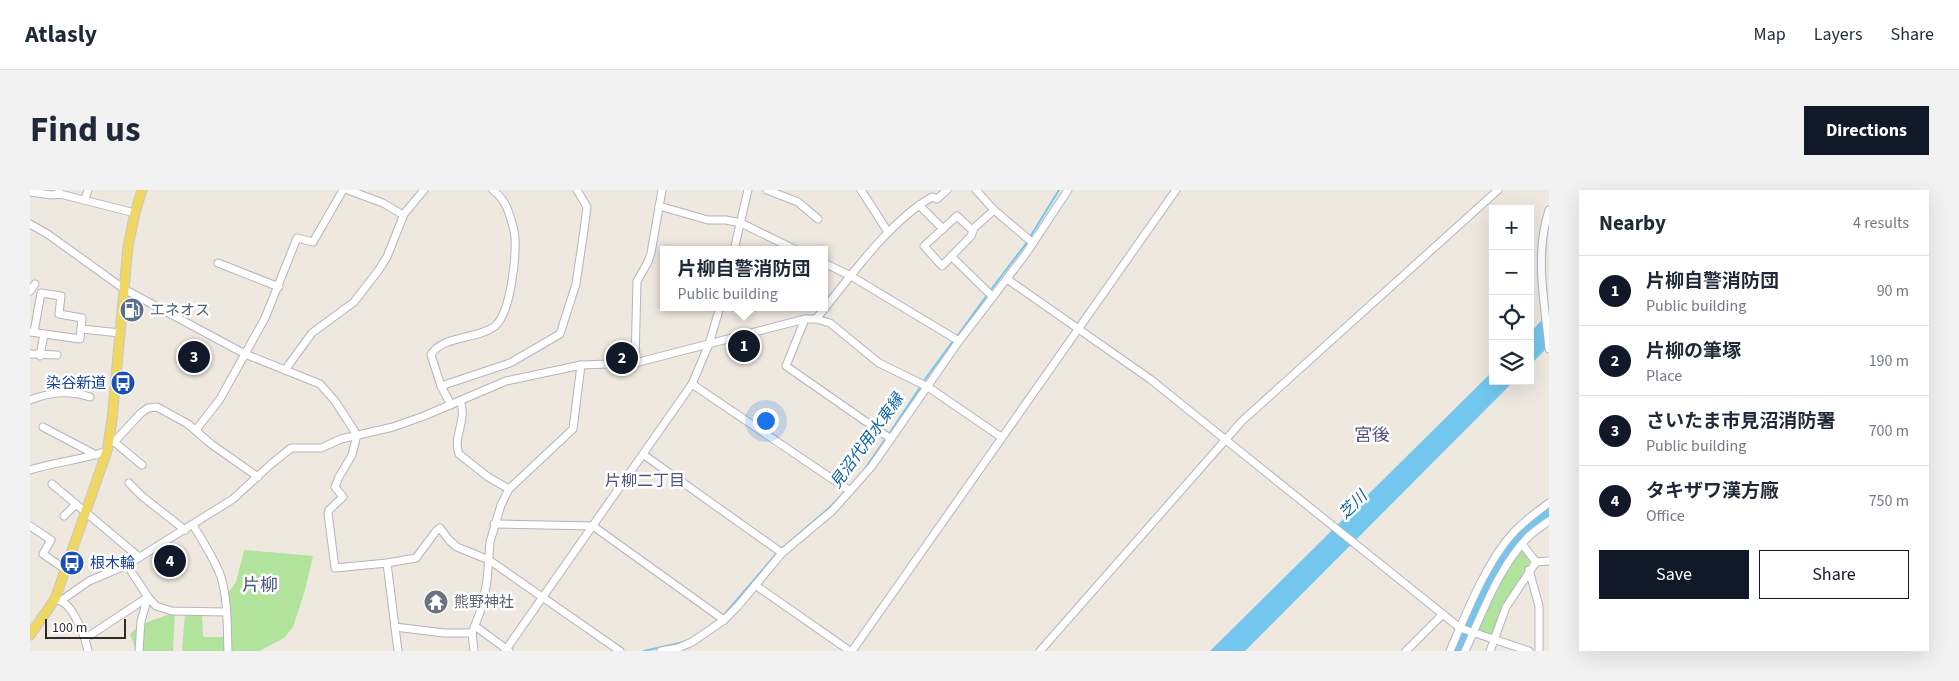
<!DOCTYPE html>
<meta charset="utf-8">
<style>
:root{--surface:#fff;--page:#f2f2f3;--text:#1f2937;--muted:#747a83;--line:#e0e1e3;--accent:#111827}
body{margin:0;font-family:"Source Sans 3","Noto Sans JP",sans-serif;background:var(--page);color:var(--text)}
.controls{position:absolute;right:15px;top:15px;display:grid;overflow:hidden;border-radius:0px;box-shadow:0 5px 20px #0002}
.controls button{width:45px;height:45px;display:grid;place-items:center;padding:0;border:0;border-bottom:1px solid var(--line);background:var(--surface);color:var(--text);font:25px sans-serif}
.scale{position:absolute;left:15px;bottom:12px;width:81px;box-sizing:border-box;padding-left:5px;border:2px solid #2c2c2c;border-top:0;font-size:14px;line-height:18px;white-space:nowrap;color:#2c2c2c;-webkit-text-stroke:4px #fff;paint-order:stroke}
.you{position:absolute;left:735px;top:230px;width:18px;height:18px;margin:-12px;border:4px solid #fff;border-radius:50%;background:#1a73e8;box-shadow:0 0 0 8px #1a73e833}
.badge{display:grid;place-items:center;width:32px;height:32px;border-radius:50%;background:var(--accent);color:#fff;font-size:16px;font-weight:700}
.pin{position:absolute;translate:-50% -50%;border:2px solid #fff;box-shadow:0 1px 5px #0006}
.popup{position:absolute;left:630px;top:56px;width:168px;height:65px;box-sizing:border-box;display:grid;place-content:center;border-radius:0px;background:var(--surface);filter:drop-shadow(0 1px 4px #0005);font-size:16px;white-space:nowrap;color:var(--muted)}
.popup b{font-size:19px;color:var(--text)}
.popup::after{content:'';position:absolute;left:50%;top:100%;margin-left:-10px;border:10px solid transparent;border-top-color:var(--surface)}
.list{margin:0;padding:0;list-style:none}
h2{display:flex;justify-content:space-between;align-items:center;height:65px;margin:0;padding:0 20px;font-size:21px}
h2 small{font-size:16px;font-weight:400;color:var(--muted)}
.list li{display:grid;grid-template-columns:32px 1fr auto;gap:15px;align-items:center;box-sizing:border-box;height:70px;padding:0 20px;border-top:1px solid var(--line)}
.list b{display:block;font-size:19px;white-space:nowrap}
.list p{margin:0;font-size:16px;white-space:nowrap;color:var(--muted)}
.list em{font-size:16px;font-style:normal;color:var(--muted)}
.actions{display:flex;gap:10px;padding:15px 20px}
.actions a{flex:1;padding:11px 0;border:1px solid var(--accent);border-radius:0px;text-align:center;font-size:18px;color:var(--accent)}
.actions .main{background:var(--accent);color:#fff}
.icon{flex:none;width:28px;height:28px;fill:none;stroke:currentColor;stroke-width:2;stroke-linecap:round;stroke-linejoin:round}
.map{position:relative;flex:none;width:1519px;height:461px;overflow:hidden;border-radius:0px}
header{display:flex;align-items:center;gap:30px;box-sizing:border-box;height:70px;padding:0 25px;background:var(--surface);border-bottom:1px solid var(--line)}
header strong{font-size:24px}
nav{display:flex;gap:28px;margin-inline-start:auto;font-size:18px}
.intro{display:flex;align-items:center;justify-content:space-between;box-sizing:border-box;height:120px;padding:0 30px}
h1{margin:0;font-size:35px}
.button{padding:12px 22px;border-radius:0px;background:var(--accent);color:#fff;font-size:18px;font-weight:700}
main{display:flex;gap:30px;padding:0 30px}
aside{flex:1;background:var(--surface);border-radius:0px;box-shadow:0 5px 20px #0002}
.map>svg:first-child{display:block}
</style>
<header>
<strong>Atlasly</strong>
<nav><a>Map</a><a>Layers</a><a>Share</a></nav>
</header>
<div class="intro"><h1>Find us</h1><a class="button">Directions</a></div>
<main>
<div class="map">
<svg width="1519" height="461" viewBox="0 0 1519 461">
<rect width="100%" height="100%" fill="#eee8df"/>
<g fill="#b1e39c">
<path d="M1491,359L1500,369V372L1473,417L1462,444L1460,445L1447,441C1458,412 1473,385 1491,359Z"/>
<path d="M214,360L283,366L275,400L263,437L254,448L229,461H152L155,422L172,423L173,447H198V403L206,392Z"/>
<path d="M145,422L143,461H106L100,444L110,435Z"/>
</g>
<g fill="#73c7ee">
<path d="M1519,122V156L1500,175V143Z"/>
<path d="M1463,181V191H1484L1215,461H1180Z"/>
</g>
<g fill="none" stroke-linecap="round" stroke-linejoin="round">
<g stroke="#73c7ee" stroke-width="2">
<path d="M1000,47L1029,0"/>
<path d="M960,101L998,51"/>
<path d="M926,148L957,105"/>
<path d="M893,192L923,151"/>
<path d="M859,244L891,196"/>
<path d="M832,283L856,248"/>
<path d="M750,360L798,319L814,303"/>
<path d="M693,426L747,363"/>
<path d="M614,461L654,452"/>
</g>
<path stroke="#73c7ee" stroke-width="10" d="M1428,461C1443,428 1462,376 1486,349C1495,338 1508,331 1519,323"/>
<defs>
<g id="minor">
<path d="M29,0L30,4L105,23"/>
<path d="M318,0L353,13L373,25"/>
<path d="M737,0L768,12L788,29"/>
<path d="M831,0L858,42"/>
<path d="M946,0L964,20L1003,53"/>
<path d="M0,2L22,5L30,4"/>
<path d="M55,9L58,0"/>
<path d="M889,15L913,39"/>
<path d="M629,16L678,30H696L711,33L766,60"/>
<path d="M1519,20C1504,65 1515,114 1519,159"/>
<path d="M0,34L19,45L94,99L215,164L290,194L305,211L327,245L322,265L309,287L305,297L313,307L299,320L298,323L305,378L357,373L386,368L406,341L410,338L419,350L427,357L459,370L590,461"/>
<path d="M943,41L927,26L894,56L912,76L941,46L944,38L964,20"/>
<path d="M704,60L718,0"/>
<path d="M922,67L963,107"/>
<path d="M188,73L249,97"/>
<path d="M794,73L821,86L929,151"/>
<path d="M977,89L1120,189L1430,438L1499,461"/>
<path d="M0,101L5,94"/>
<path d="M775,129L756,176L861,249"/>
<path d="M786,129C819,89 857,33 902,7L907,9L917,0"/>
<path d="M51,139L91,143"/>
<path d="M0,142L50,149L52,128L29,124L31,106L11,103L4,142"/>
<path d="M0,164L27,165"/>
<path d="M10,166L14,144"/>
<path d="M605,173L607,91L618,72L621,63L632,0"/>
<path d="M255,180L282,143L324,112L348,81L357,67L374,24L394,0"/>
<path d="M662,194L820,301"/>
<path d="M411,196L480,173L530,144L546,94L554,40L557,17L547,0"/>
<path d="M0,210C21,202 39,200 60,207"/>
<path d="M430,211C438,230 422,247 429,264L458,287L479,299"/>
<path d="M421,215L411,196L401,165C412,145 447,150 465,136C481,122 486,68 485,47C484,38 480,26 477,18C474,10 469,5 463,0"/>
<path d="M13,237L66,265"/>
<path d="M166,240L190,209L235,128L267,48L283,52L313,0"/>
<path d="M82,250L112,275"/>
<path d="M84,252L111,223L118,218L127,217L158,234L181,254L228,287"/>
<path d="M614,265L752,363"/>
<path d="M0,280C25,272 52,270 77,261"/>
<path d="M99,293L113,307L155,340"/>
<path d="M22,294L109,367"/>
<path d="M34,326L46,314"/>
<path d="M464,334L563,336L694,430"/>
<path d="M163,335C173,352 184,368 191,387C198,410 197,437 198,461"/>
<path d="M0,336L21,350L13,364L36,380"/>
<path d="M1492,354L1506,372"/>
<path d="M357,373L368,461"/>
<path d="M97,375L118,407L111,431L109,461"/>
<path d="M1499,380L1509,416V461"/>
<path d="M725,395L820,461"/>
<path d="M28,410C43,413 55,447 58,461"/>
<path d="M32,410L59,391L97,375L203,309L240,275L261,258H291L311,249L363,237L394,226L476,191L551,175L605,173L775,129H786L800,133L849,173L898,197L971,247"/>
<path d="M445,436L479,461"/>
<path d="M365,437L414,443H442"/>
<path d="M56,448L118,407L126,416L142,421L196,422"/>
<path d="M444,461L442,443L452,417L457,391L460,352L471,315L479,299L543,239L551,175"/>
<path d="M475,461L662,194L679,154L690,117"/>
<path d="M631,461L648,458L662,452L694,430L708,416L752,363L802,321L820,301L842,276L929,151L995,65L1038,0"/>
<path d="M822,461L1146,0"/>
<path d="M1010,461L1212,231L1468,0"/>
<path d="M1376,461L1413,424"/>
<path d="M1420,461C1436,424 1458,368 1486,340C1496,330 1508,321 1519,313"/>
<path d="M1435,461C1453,422 1469,376 1500,345C1506,340 1513,335 1519,331"/>
<path d="M1460,461L1476,417L1506,372L1519,371"/>
</g>
<path id="major" d="M0,445L25,409L77,261L82,230L98,56L105,23L112,0"/>
</defs>
<use href="#minor" stroke="#b2b4c0" stroke-width="9"/>
<use href="#major" stroke="#c8c8c8" stroke-width="11"/>
<use href="#minor" stroke="#fff" stroke-width="7"/>
<use href="#major" stroke="#f0d662" stroke-width="9"/>
</g>
<defs>
<symbol id="fuel-disc" viewBox="-11 -11 22 22"><circle r="9.5" fill="#5c6f8a" stroke="#fff"/><path d="M-5.5-6h7V0h2V4h1.3V-2.5L3-4.5l.8-.8L6-3V5H2.5V1h-1V6h-7ZM-4.2-4.7v3.2H.2V-4.7Z" fill="#fff"/></symbol>
<symbol id="bus-disc" viewBox="-11 -11 22 22"><circle r="9.5" fill="#1a4fb4" stroke="#fff"/><path d="M-5-6H5V4H4V6H2V4H-2V6H-4V4H-5ZM-3.5-4V0h7V-4ZM-3.5 1.2v1.5H-2V1.2ZM2 1.2v1.5H3.5V1.2Z" fill="#fff"/></symbol>
<symbol id="temple-disc" viewBox="-11 -11 22 22"><circle r="9.5" fill="#6b7280" stroke="#fff"/><path d="M0-6L5-2H3V0L6.5 2.5H4V6H1.5V3h-3V6H-4V2.5H-6.5L-3 0V-2H-5Z" fill="#fff"/></symbol>
</defs>
<g fill-rule="evenodd">
<use href="#fuel-disc" x="88" y="106" width="28" height="28"/>
<use href="#bus-disc" x="79" y="179" width="28" height="28"/>
<use href="#bus-disc" x="28" y="359" width="28" height="28"/>
<use href="#temple-disc" x="392" y="398" width="28" height="28"/>
</g>
<g text-anchor="middle" dominant-baseline="central" stroke-width="5" stroke-linejoin="round" paint-order="stroke">
<g font-size="15" fill="#4e5e75" stroke="#fff" text-anchor="start">
<text x="120" y="120">エネオス</text>
</g>
<g font-size="15" fill="#164399" stroke="#fff" text-anchor="end">
<text x="76" y="193">染谷新道</text>
<text x="60" y="373" text-anchor="start">根木輪</text>
</g>
<g font-size="15" fill="#5b616d" stroke="#fff" text-anchor="start">
<text x="424" y="412">熊野神社</text>
</g>
<g font-size="16" font-style="italic" fill="#0e659e" stroke="#fff">
<text transform="translate(837 251) rotate(-54)">見沼代用水東縁</text>
<text transform="translate(1323 315) rotate(-45)">芝川</text>
</g>
<g font-size="16" fill="#4c537d" stroke="#fff">
<text x="615" y="291">片柳二丁目</text>
</g>
<g font-size="18" fill="#4c537d" stroke="#fff">
<text x="1342" y="245">宮後</text>
<text x="230" y="395">片柳</text>
</g>
</g>
</svg>
<div class="controls">
<button>+</button>
<button>−</button>
<button><svg class="icon" aria-label="locate" viewBox="0 0 24 24"><circle cx="12" cy="12" r="6"/><path d="M12 2v4M12 18v4M2 12h4M18 12h4"/></svg></button>
<button><svg class="icon" aria-label="layers" viewBox="0 0 24 24"><path d="M12 4l9 5-9 5-9-5zM3 14l9 5 9-5"/></svg></button>
</div>
<div class="scale">100 m</div>
<div class="you"></div>
<div class="pin badge" style="left:714px;top:156px">1</div>
<div class="popup"><b>片柳自警消防団</b>Public building</div>
<div class="pin badge" style="left:592px;top:168px">2</div>
<div class="pin badge" style="left:164px;top:167px">3</div>
<div class="pin badge" style="left:140px;top:371px">4</div>
</div>
<aside>
<h2>Nearby<small>4 results</small></h2>
<ul class="list">
<li><span class="badge">1</span><div><b>片柳自警消防団</b><p>Public building</p></div><em>90 m</em></li>
<li><span class="badge">2</span><div><b>片柳の筆塚</b><p>Place</p></div><em>190 m</em></li>
<li><span class="badge">3</span><div><b>さいたま市見沼消防署</b><p>Public building</p></div><em>700 m</em></li>
<li><span class="badge">4</span><div><b>タキザワ漢方廠</b><p>Office</p></div><em>750 m</em></li>
</ul>
<div class="actions"><a class="main">Save</a><a>Share</a></div>
</aside>
</main>
